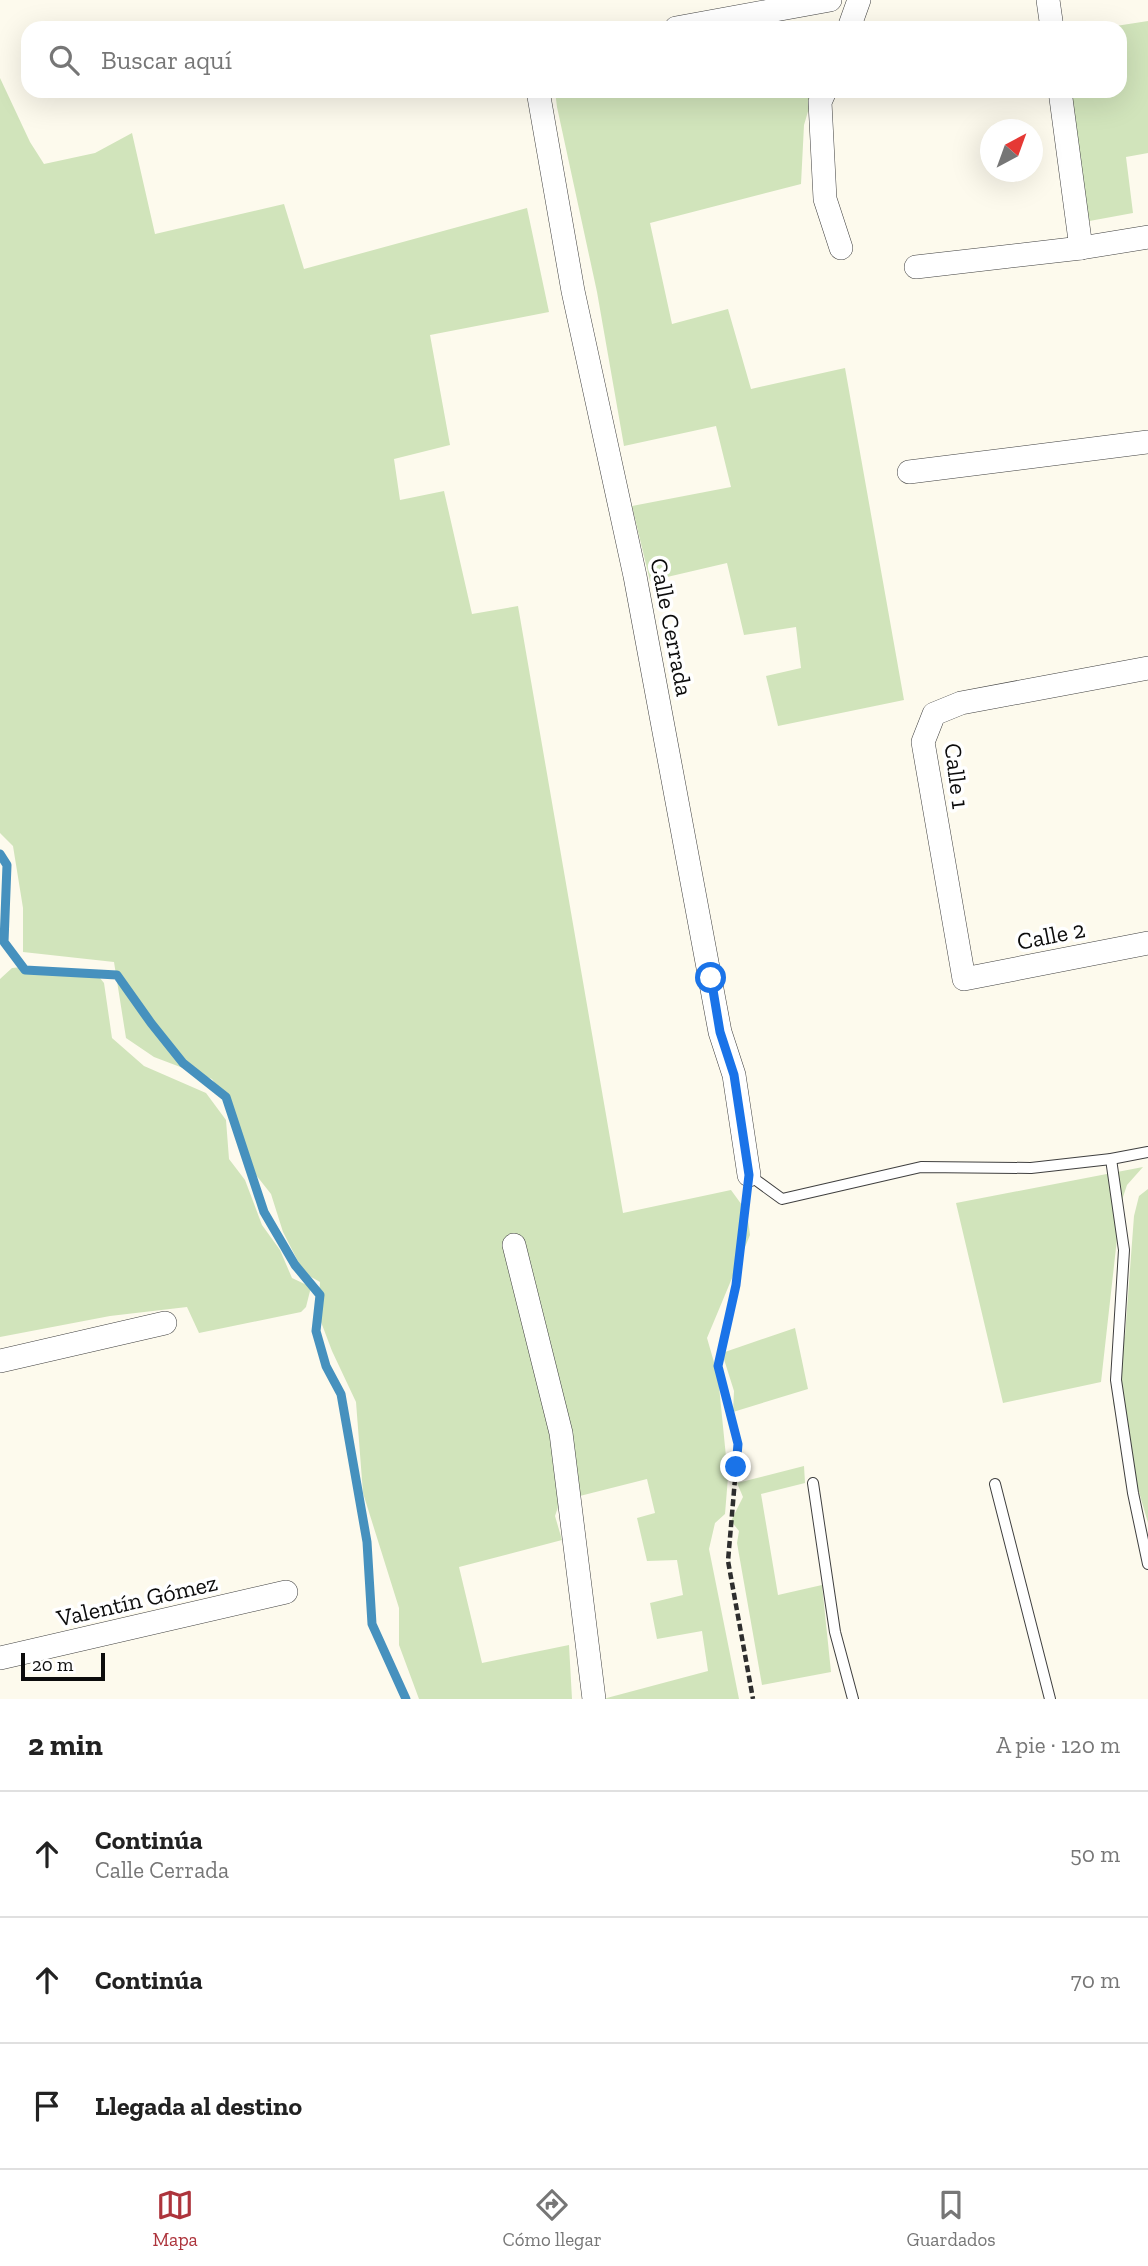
<!DOCTYPE html>
<html lang="es">
<meta charset="utf-8">
<style>
:root{--surface:#fff;--page:#f6f6f6;--text:#222;--muted:#767676;--line:#e0e0e0;--accent:#ad343c}
body{margin:0;font-family:"Zilla Slab",serif;background:var(--page);color:var(--text)}
.compass{position:absolute;left:980px;top:119px;width:63px;height:63px;border-radius:50%;background:var(--surface);box-shadow:0 7px 28px #0002;rotate:41deg}
.scale{position:absolute;left:21px;bottom:18px;width:84px;box-sizing:border-box;padding-left:7px;border:4px solid #0c0c0c;border-top:0;font-size:19px;line-height:24px;white-space:nowrap;color:#0c0c0c;-webkit-text-stroke:5px #fff;paint-order:stroke}
.stop{position:absolute;width:21px;height:21px;margin:-16px;border:5px solid #1a73e8;border-radius:50%;background:#fff}
.stop.end{background:#1a73e8;border-color:#fff;box-shadow:0 2px 7px #0008}
.list{margin:0;padding:0;list-style:none}
h2{display:flex;justify-content:space-between;align-items:center;height:91px;margin:0;padding:0 28px;font-size:30px}
h2 small{font-size:23px;font-weight:400;color:var(--muted)}
.list li{display:grid;grid-template-columns:46px 1fr auto;gap:21px;align-items:center;box-sizing:border-box;height:126px;padding:0 28px;border-top:2px solid var(--line)}
.list b{display:block;font-size:26px;white-space:nowrap}
.list p{margin:0;font-size:23px;white-space:nowrap;color:var(--muted)}
.list em{font-size:23px;font-style:normal;color:var(--muted)}
.icon{flex:none;width:38px;height:38px;fill:none;stroke:currentColor;stroke-width:2;stroke-linecap:round;stroke-linejoin:round}
.map{position:relative;flex:none;width:1148px;height:1699px;overflow:hidden}
.search{position:absolute;background:var(--surface);box-shadow:0 7px 28px #0002;left:21px;right:21px;top:21px;height:77px;display:flex;align-items:center;gap:18px;box-sizing:border-box;padding:0 24px;border-radius:21px;color:var(--muted);font-size:26px}
.sheet{height:469px;background:var(--surface)}
nav{display:flex;justify-content:space-around;align-items:center;box-sizing:border-box;height:98px;border-top:2px solid var(--line);background:var(--surface);font-size:19px;color:var(--muted)}
nav a{display:grid;justify-items:center;gap:4px}
nav .on{color:var(--accent)}
.map>svg:first-child{display:block}
</style>
<div class="map">
<svg width="1148" height="1699" viewBox="0 0 1148 1699">
<rect width="100%" height="100%" fill="#fdfaed"/>
<g fill="#d1e4bb">
<path d="M1148,21V153L1126,157L1133,213L1084,222L1069,91H1120V28H1103Z"/>
<path d="M0,78L30,142L44,164L95,153L132,133L155,234L284,204L304,269L527,208L549,312L430,335L450,445L394,459L400,500L444,491L472,614L518,606L623,1213L731,1190L747,1212L750,1235L707,1338L718,1376L728,1477L725,1514L715,1523L709,1549L739,1699H603L708,1671L702,1631L657,1639L650,1603L683,1595L677,1560L647,1561L637,1518L655,1513L647,1479L560,1501L555,1516L562,1540L459,1567L482,1663L569,1645L572,1699H419L399,1645V1608L363,1493L356,1402L332,1351L318,1314L320,1282L304,1273L283,1232L271,1194L241,1156L234,1110L212,1079L154,1057L126,1038L114,962L23,952V908L13,846L0,833Z"/>
<path d="M555,91H814L804,125L801,184L650,223L672,324L728,309L751,389L845,368L904,700L778,726L766,676L801,668L796,627L744,635L727,563L650,581L632,506L731,487L716,426L624,446L597,292L557,107Z"/>
<path d="M23,967C47,971 71,969 95,972L104,983L112,1038L144,1066L206,1093L226,1120L229,1159L245,1180L262,1225L280,1250L292,1278L311,1287L306,1307L301,1312L199,1333L187,1307L110,1316L0,1337V979L12,968Z"/>
<path d="M1143,1167L1127,1185L1121,1203L1101,1382L1003,1403L956,1203Z"/>
<path d="M1148,1189V1523L1113,1403L1119,1346L1125,1336L1134,1216L1139,1196Z"/>
<path d="M795,1328L808,1389L733,1412L734,1391L722,1353Z"/>
<path d="M804,1466L805,1483L761,1494L778,1595L822,1585L831,1672L762,1685L737,1543L739,1531L731,1521L743,1497L737,1483Z"/>
</g>
<g fill="none" stroke-linecap="round" stroke-linejoin="round">
<path stroke="#4691be" stroke-width="9" d="M0,854L7,865L4,942L25,970L117,975L151,1023L183,1063L226,1097L264,1212L295,1265L320,1295L316,1331L326,1366L341,1394L367,1542L372,1624L406,1699"/>
<defs>
<g id="lane">
<path d="M1111,1159L1124,1250L1116,1380L1133,1493L1148,1564"/>
<path d="M749,1175L782,1199L921,1167L1031,1168L1111,1159L1148,1152"/>
<path d="M813,1483L835,1632L853,1699"/>
<path d="M995,1484L1050,1699"/>
</g>
<g id="street">
<path d="M1048,0L1052,28"/>
<path d="M676,28L830,0"/>
<path d="M849,28L859,0"/>
<path d="M538,91L573,291L635,576L720,1032L734,1075L749,1175"/>
<path d="M825,91L820,102L825,199L841,248"/>
<path d="M1060,91L1081,248"/>
<path d="M916,267L1081,248L1148,237"/>
<path d="M909,472L1148,442"/>
<path d="M1148,668L961,703L934,714L923,742L964,979L1148,943"/>
<path d="M514,1245L561,1433L594,1699"/>
<path d="M0,1361L165,1323"/>
<path d="M0,1658L286,1592"/>
</g>
</defs>
<use href="#lane" stroke="#3f3f3f" stroke-width="12"/>
<use href="#street" stroke="#3f3f3f" stroke-width="24"/>
<path stroke="#2e2e2e" stroke-width="4.5" stroke-dasharray="7 3.5" stroke-linecap="butt" d="M746,1200L736,1285L718,1366L738,1444L728,1561L753,1699"/>
<use href="#lane" stroke="#fff" stroke-width="10"/>
<use href="#street" stroke="#fff" stroke-width="23"/>
</g>
<g fill="none" stroke-linecap="round" stroke-linejoin="round">
<path stroke="#1a73e8" stroke-width="9" d="M711,978L720,1032L734,1075L749,1175L736,1285L718,1366L738,1444L736,1467"/>
</g>
<g text-anchor="middle" dominant-baseline="central" stroke-width="7" stroke-linejoin="round" paint-order="stroke">
<g font-size="24" fill="#0c0c0c" stroke="#fff">
<text transform="translate(672 627) rotate(79)">Calle Cerrada</text>
<text transform="translate(957 776) rotate(83)">Calle 1</text>
<text transform="translate(1051 935) rotate(-11)">Calle 2</text>
<text transform="translate(137 1600) rotate(-13)">Valentín Gómez</text>
</g>
</g>
</svg>
<svg class="compass" viewBox="-18 -18 36 36"><path d="M0-13l5 13h-10z" fill="#e53935"/><path d="M0 13l5-13h-10z" fill="#767676"/></svg>
<div class="scale">20 m</div>
<div class="stop" style="left:711px;top:978px"></div>
<div class="stop end" style="left:736px;top:1467px"></div>
<div class="search"><svg class="icon" aria-label="search" viewBox="0 0 24 24"><circle cx="10" cy="10" r="6"/><path d="M15 15l6 6"/></svg>Buscar aquí</div>
</div>
<section class="sheet">
<h2>2 min<small>A pie · 120 m</small></h2>
<ul class="list">
<li><svg class="icon" aria-label="ahead" viewBox="0 0 24 24"><path d="M12 20V5M6 11l6-6 6 6"/></svg><div><b>Continúa</b><p>Calle Cerrada</p></div><em>50 m</em></li>
<li><svg class="icon" aria-label="ahead" viewBox="0 0 24 24"><path d="M12 20V5M6 11l6-6 6 6"/></svg><div><b>Continúa</b></div><em>70 m</em></li>
<li><svg class="icon" aria-label="arrive" viewBox="0 0 24 24"><path d="M6 21V4h12l-3 4 3 4H6"/></svg><div><b>Llegada al destino</b></div></li>
</ul>
</section>
<nav>
<a class="on"><svg class="icon" aria-label="map" viewBox="0 0 24 24"><path d="M3 6l6-2 6 2 6-2v14l-6 2-6-2-6 2zM9 4v14M15 6v14"/></svg>Mapa</a>
<a><svg class="icon" aria-label="directions" viewBox="0 0 24 24"><path d="M12 3l9 9-9 9-9-9zM9 14v-3h6M13 9l2 2-2 2"/></svg>Cómo llegar</a>
<a><svg class="icon" aria-label="saved" viewBox="0 0 24 24"><path d="M7 4h10v16l-5-4-5 4z"/></svg>Guardados</a>
</nav>
